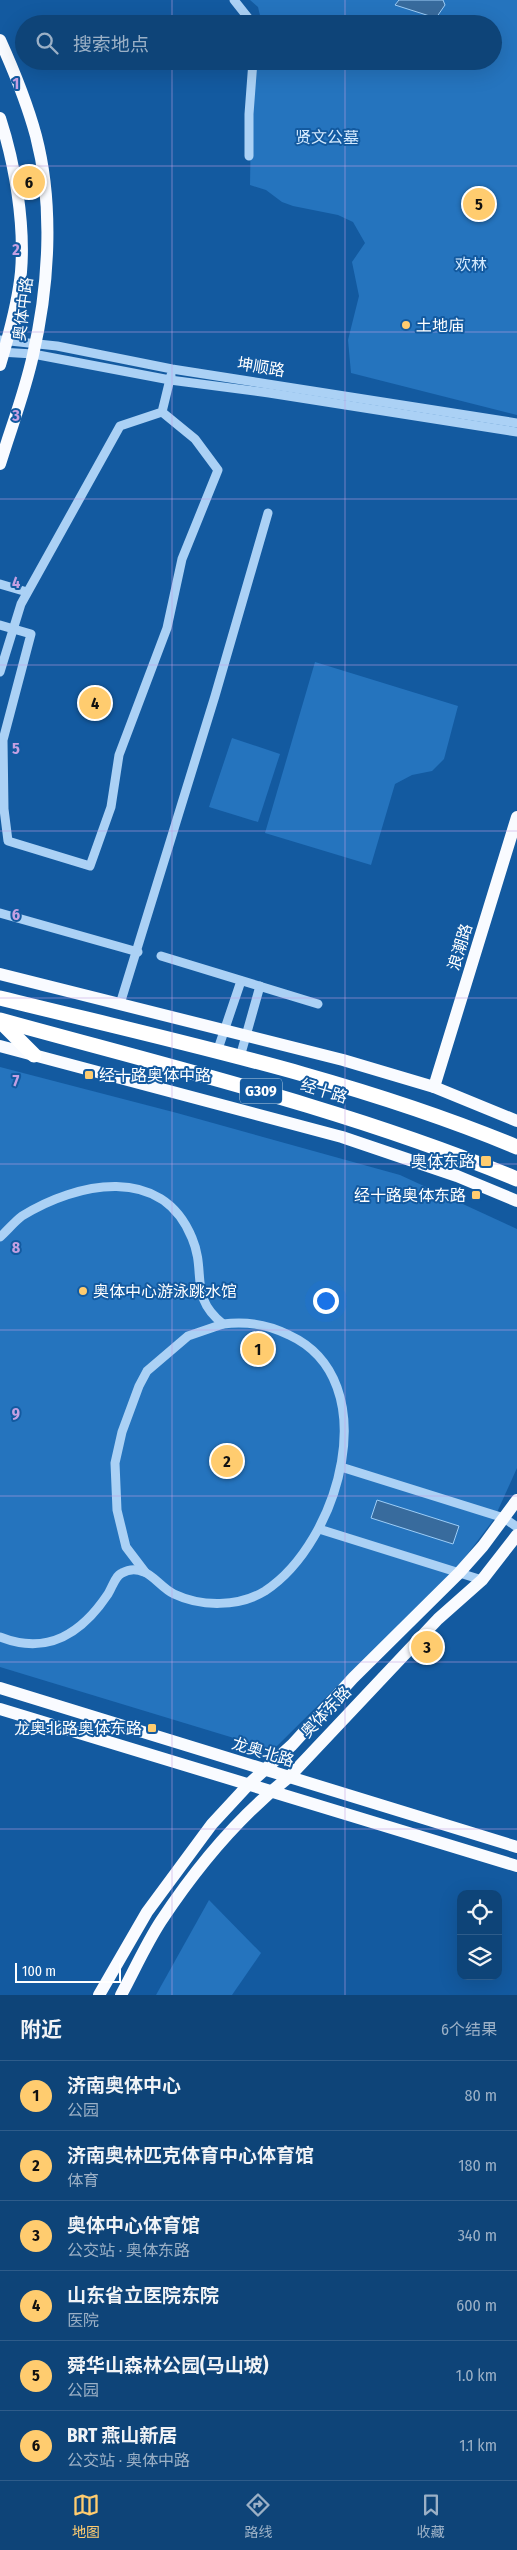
<!DOCTYPE html>
<html lang="zh">
<meta charset="utf-8">
<style>
:root{--surface:#0e4478;--page:#1c4e80;--text:#f1f3f6;--muted:#9bb0c6;--line:#2e5c8a;--accent:#ffcc6f}
body{margin:0;font-family:"Fira Sans Condensed","Noto Sans SC",sans-serif;background:var(--page);color:var(--text)}
.controls{position:absolute;right:15px;bottom:15px;display:grid;overflow:hidden;border-radius:10px;box-shadow:0 5px 20px #0002}
.controls button{width:45px;height:45px;display:grid;place-items:center;padding:0;border:0;border-bottom:1px solid var(--line);background:var(--surface);color:var(--text);font:25px sans-serif}
.scale{position:absolute;left:15px;bottom:12px;width:106px;box-sizing:border-box;padding-left:5px;border:2px solid #fff;border-top:0;font-size:14px;line-height:18px;white-space:nowrap;color:#fff;-webkit-text-stroke:4px #135aa0;paint-order:stroke}
.you{position:absolute;left:325px;top:1300px;width:18px;height:18px;margin:-12px;border:4px solid #fff;border-radius:50%;background:#1a73e8;box-shadow:0 0 0 8px #1a73e833}
.badge{display:grid;place-items:center;width:32px;height:32px;border-radius:50%;background:var(--accent);color:#111;font-size:16px;font-weight:700}
.pin{position:absolute;translate:-50% -50%;border:2px solid #fff;box-shadow:0 1px 5px #0006}
.list{margin:0;padding:0;list-style:none}
h2{display:flex;justify-content:space-between;align-items:center;height:65px;margin:0;padding:0 20px;font-size:21px}
h2 small{font-size:16px;font-weight:400;color:var(--muted)}
.list li{display:grid;grid-template-columns:32px 1fr auto;gap:15px;align-items:center;box-sizing:border-box;height:70px;padding:0 20px;border-top:1px solid var(--line)}
.list b{display:block;font-size:19px;white-space:nowrap}
.list p{margin:0;font-size:16px;white-space:nowrap;color:var(--muted)}
.list em{font-size:16px;font-style:normal;color:var(--muted)}
.icon{flex:none;width:28px;height:28px;fill:none;stroke:currentColor;stroke-width:2;stroke-linecap:round;stroke-linejoin:round}
.map{position:relative;flex:none;width:517px;height:1995px;overflow:hidden}
.search{position:absolute;background:var(--surface);box-shadow:0 5px 20px #0002;left:15px;right:15px;top:15px;height:55px;display:flex;align-items:center;gap:12px;box-sizing:border-box;padding:0 18px;border-radius:28px;color:var(--muted);font-size:19px}
.sheet{height:485px;background:var(--surface)}
nav{display:flex;justify-content:space-around;align-items:center;box-sizing:border-box;height:70px;border-top:1px solid var(--line);background:var(--surface);font-size:14px;color:var(--muted)}
nav a{display:grid;justify-items:center;gap:2px}
nav .on{color:var(--accent)}
.map>svg:first-child{display:block}
</style>
<div class="map">
<svg width="517" height="1995" viewBox="0 0 517 1995">
<rect width="100%" height="100%" fill="#135aa0"/>
<g fill="#2574be">
<path d="M250,0H517V415L351,373L348,340L359,296L352,262L365,243L353,222L338,215L293,206L282,202L266,190L250,185L252,61H493V24H262L258,7Z"/>
<path d="M315,662L458,706L444,759L432,771L412,775L395,784L371,865L265,833Z"/>
<path d="M232,738L280,754L258,822L209,807Z"/>
<path d="M0,1067L177,1113L400,1175L517,1229V1468L494,1519L460,1564L273,1750L0,1667Z"/>
<path d="M209,1900L261,1953L232,1995H156Z"/>
</g>
<g fill="#386b9d" stroke="#9dcdf7">
<path d="M399,0H443L445,5L436,18L395,5Z"/>
<path d="M377,1500L459,1526L453,1544L371,1518Z"/>
</g>
<g fill="none" stroke-linecap="round" stroke-linejoin="round">
<g stroke="#abd1f5" stroke-width="9">
<path d="M234,0L253,24"/>
<path d="M249,156V114L253,61"/>
<path d="M0,340L57,346L172,369L517,423"/>
<path d="M0,352L33,354L170,380L269,393L517,432"/>
<path d="M0,584L27,592"/>
<path d="M0,625L31,634L3,740L4,809L8,841L90,866L111,807L119,755L167,628L182,559L218,470L195,439L162,412"/>
<path d="M0,672L21,604L120,426L162,412L171,375"/>
<path d="M0,913L138,952"/>
<path d="M161,956L318,1004"/>
<path d="M120,1004L215,696L268,513"/>
<path d="M217,1052L241,981"/>
<path d="M240,1057L260,986"/>
<path d="M0,1237C7,1231 14,1222 22,1216C77,1182 162,1164 192,1238C207,1273 188,1296 223,1324C245,1321 269,1325 289,1335C387,1380 339,1543 265,1591C239,1607 201,1607 174,1594C163,1589 153,1575 144,1572C137,1569 129,1569 122,1573C115,1576 112,1588 108,1594C82,1633 48,1656 0,1637"/>
<path d="M341,1467L504,1518L517,1527"/>
<path d="M319,1529L482,1580"/>
<path d="M145,1572L126,1547L117,1510L115,1463L122,1432L139,1386L147,1371L188,1336L223,1324"/>
</g>
<g stroke="#f9fbff" stroke-width="12">
<path d="M0,40C14,71 27,103 36,136C54,205 49,286 33,355C25,392 11,428 0,464"/>
<path d="M0,118C15,164 25,224 21,272C18,303 9,335 0,365"/>
<path d="M0,974L343,1060L434,1087L517,1121"/>
<path d="M0,1046L342,1137L457,1176L517,1201"/>
<path d="M434,1087L517,817"/>
<path d="M0,1688L517,1847"/>
<path d="M0,1709L517,1866"/>
<path d="M99,1995L147,1912L212,1824L249,1784L292,1745L353,1678L459,1573L483,1546L517,1500"/>
<path d="M121,1995C134,1971 146,1944 161,1921C196,1868 239,1816 289,1777L438,1619L482,1580L517,1535"/>
</g>
<g stroke="#fff" stroke-width="15">
<path d="M0,998C174,1041 351,1078 517,1147"/>
<path d="M0,1020C174,1068 350,1110 517,1179"/>
<path d="M0,1021L34,1055"/>
</g>
</g>
<path fill="none" stroke="#c4a0e2" stroke-width="1" stroke-opacity="0.55" d="M172,0V24M345,0V24M172,61V1995M345,61V1995M0,166H517M0,332H517M0,499H517M0,665H517M0,831H517M0,998H517M0,1164H517M0,1330H517M0,1496H517M0,1662H517M0,1829H517"/>
<g fill="#ffcc6f" stroke="#135aa0" stroke-width="2">
<circle cx="406" cy="325" r="5"/>
<rect x="84" y="1070" width="10" height="10" rx="2.5"/>
<rect x="480" y="1155" width="12" height="12" rx="2.5"/>
<rect x="471" y="1190" width="10" height="10" rx="2.5"/>
<circle cx="83" cy="1291" r="5"/>
<rect x="147" y="1723" width="10" height="10" rx="2.5"/>
</g>
<g text-anchor="middle" dominant-baseline="central" stroke-width="4" stroke-linejoin="round" paint-order="stroke">
<rect fill="#135aa0" stroke="#b8cee2" stroke-width="1" x="240" y="1078.5" width="42" height="25" rx="4"/>
<g font-size="15" font-weight="bold" fill="#fff">
<text x="261" y="1091">G309</text>
</g>
<g font-size="16" fill="#d4eafe" stroke="#135aa0">
<text x="327" y="137">贤文公墓</text>
<text x="471" y="264">欢林</text>
</g>
<g font-size="16" fill="#fff" stroke="#135aa0">
<text transform="translate(23 309) rotate(-83)">奥体中路</text>
<text transform="translate(261 367) rotate(9)">坤顺路</text>
<text transform="translate(460 947) rotate(-73)">浪潮路</text>
<text transform="translate(324 1091) rotate(17)">经十路</text>
<text transform="translate(326 1712) rotate(-46)">奥体东路</text>
<text transform="translate(263 1752) rotate(17)">龙奥北路</text>
</g>
<g font-size="16" fill="#fff" stroke="#135aa0" text-anchor="start">
<text x="416" y="325">土地庙</text>
<text x="99" y="1075">经十路奥体中路</text>
<text x="475" y="1161" text-anchor="end">奥体东路</text>
<text x="466" y="1195" text-anchor="end">经十路奥体东路</text>
<text x="93" y="1291">奥体中心游泳跳水馆</text>
<text x="142" y="1728" text-anchor="end">龙奥北路奥体东路</text>
</g>
</g>
<g font-size="16" text-anchor="middle" font-weight="bold" fill="#c4a0e2" stroke="#135aa0" stroke-width="4" stroke-linejoin="round" paint-order="stroke">
<text x="16" y="89">1</text>
<text x="16" y="255">2</text>
<text x="16" y="421">3</text>
<text x="16" y="588">4</text>
<text x="16" y="754">5</text>
<text x="16" y="920">6</text>
<text x="16" y="1086">7</text>
<text x="16" y="1253">8</text>
<text x="16" y="1419">9</text>
</g>
</svg>
<div class="controls">
<button><svg class="icon" aria-label="locate" viewBox="0 0 24 24"><circle cx="12" cy="12" r="6"/><path d="M12 2v4M12 18v4M2 12h4M18 12h4"/></svg></button>
<button><svg class="icon" aria-label="layers" viewBox="0 0 24 24"><path d="M12 4l9 5-9 5-9-5zM3 14l9 5 9-5"/></svg></button>
</div>
<div class="scale">100 m</div>
<div class="you"></div>
<div class="pin badge" style="left:258px;top:1349px">1</div>
<div class="pin badge" style="left:227px;top:1461px">2</div>
<div class="pin badge" style="left:427px;top:1647px">3</div>
<div class="pin badge" style="left:95px;top:703px">4</div>
<div class="pin badge" style="left:479px;top:204px">5</div>
<div class="pin badge" style="left:29px;top:182px">6</div>
<div class="search"><svg class="icon" aria-label="search" viewBox="0 0 24 24"><circle cx="10" cy="10" r="6"/><path d="M15 15l6 6"/></svg>搜索地点</div>
</div>
<section class="sheet">
<h2>附近<small>6个结果</small></h2>
<ul class="list">
<li><span class="badge">1</span><div><b>济南奥体中心</b><p>公园</p></div><em>80 m</em></li>
<li><span class="badge">2</span><div><b>济南奥林匹克体育中心体育馆</b><p>体育</p></div><em>180 m</em></li>
<li><span class="badge">3</span><div><b>奥体中心体育馆</b><p>公交站 · 奥体东路</p></div><em>340 m</em></li>
<li><span class="badge">4</span><div><b>山东省立医院东院</b><p>医院</p></div><em>600 m</em></li>
<li><span class="badge">5</span><div><b>舜华山森林公园(马山坡)</b><p>公园</p></div><em>1.0 km</em></li>
<li><span class="badge">6</span><div><b>BRT 燕山新居</b><p>公交站 · 奥体中路</p></div><em>1.1 km</em></li>
</ul>
</section>
<nav>
<a class="on"><svg class="icon" aria-label="map" viewBox="0 0 24 24"><path d="M3 6l6-2 6 2 6-2v14l-6 2-6-2-6 2zM9 4v14M15 6v14"/></svg>地图</a>
<a><svg class="icon" aria-label="directions" viewBox="0 0 24 24"><path d="M12 3l9 9-9 9-9-9zM9 14v-3h6M13 9l2 2-2 2"/></svg>路线</a>
<a><svg class="icon" aria-label="saved" viewBox="0 0 24 24"><path d="M7 4h10v16l-5-4-5 4z"/></svg>收藏</a>
</nav>
